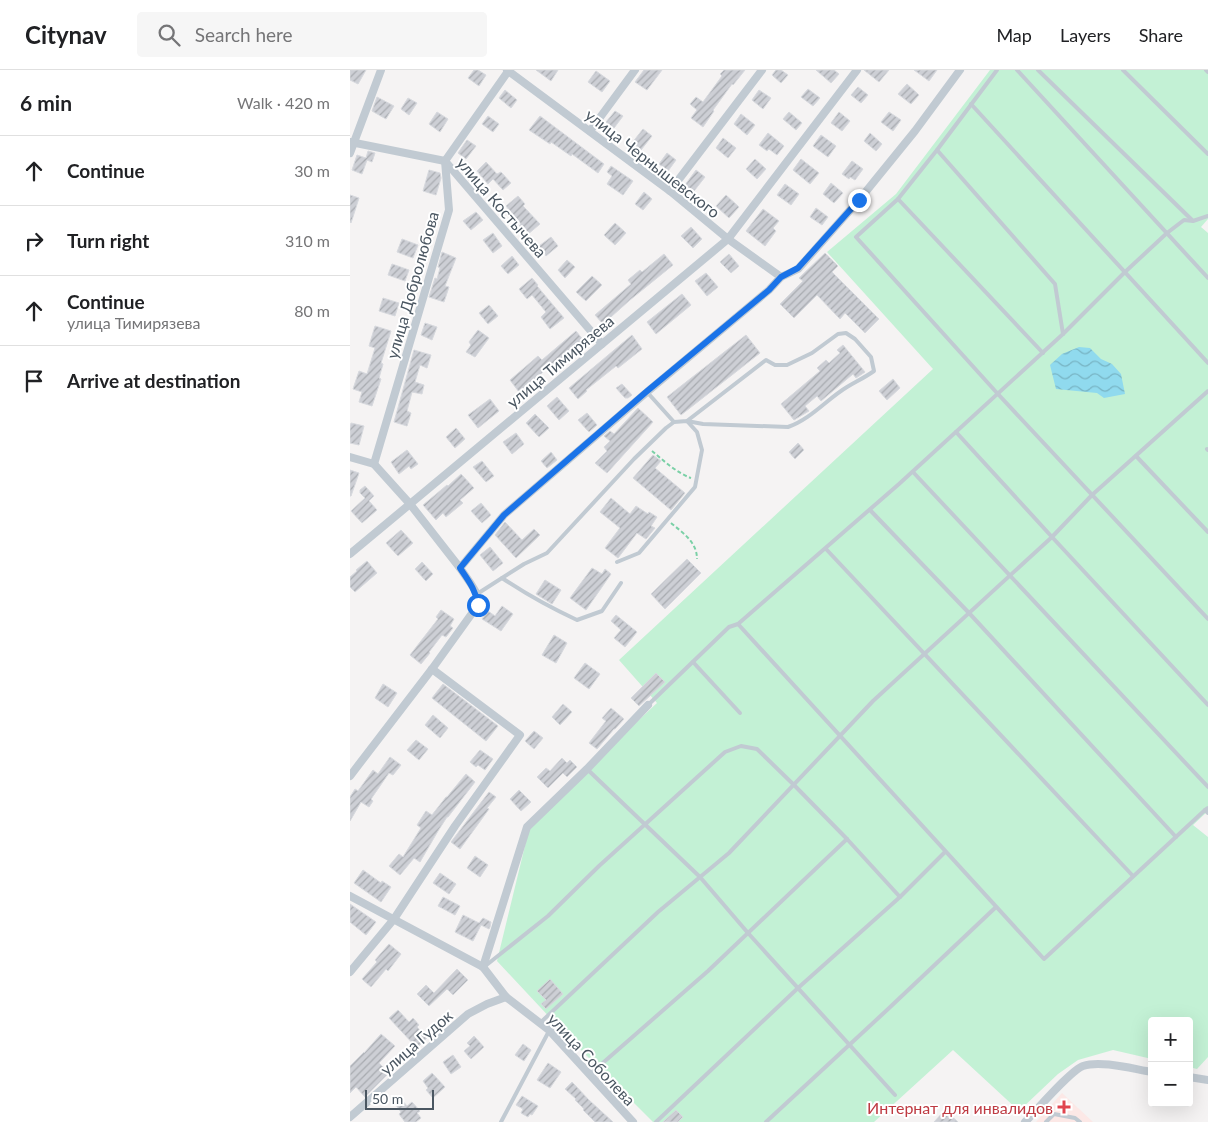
<!DOCTYPE html>
<meta charset="utf-8">
<style>
:root{--surface:#fff;--page:#f6f6f6;--text:#202124;--muted:#757577;--line:#e0e0e0}
body{margin:0;font-family:Lato,sans-serif;background:var(--page);color:var(--text)}
.controls{position:absolute;right:15px;bottom:15px;display:grid;overflow:hidden;border-radius:5px;box-shadow:0 5px 20px #0002}
.controls button{width:45px;height:45px;display:grid;place-items:center;padding:0;border:0;border-bottom:1px solid var(--line);background:var(--surface);color:var(--text);font:25px sans-serif}
.scale{position:absolute;left:15px;bottom:12px;width:69px;box-sizing:border-box;padding-left:5px;border:2px solid #4a5661;border-top:0;font-size:14px;line-height:18px;white-space:nowrap;color:#4a5661;-webkit-text-stroke:4px #fff;paint-order:stroke}
.stop{position:absolute;width:15px;height:15px;margin:-11px;border:4px solid #1a73e8;border-radius:50%;background:#fff}
.stop.end{background:#1a73e8;border-color:#fff;box-shadow:0 1px 5px #0008}
.list{margin:0;padding:0;list-style:none}
h2{display:flex;justify-content:space-between;align-items:center;height:65px;margin:0;padding:0 20px;font-size:21px}
h2 small{font-size:16px;font-weight:400;color:var(--muted)}
.list li{display:grid;grid-template-columns:32px 1fr auto;gap:15px;align-items:center;box-sizing:border-box;height:70px;padding:0 20px;border-top:1px solid var(--line)}
.list b{display:block;font-size:19px;white-space:nowrap}
.list p{margin:0;font-size:16px;white-space:nowrap;color:var(--muted)}
.list em{font-size:16px;font-style:normal;color:var(--muted)}
.icon{flex:none;width:28px;height:28px;fill:none;stroke:currentColor;stroke-width:2;stroke-linecap:round;stroke-linejoin:round}
.map{position:relative;flex:none;width:858px;height:1052px;overflow:hidden}
header{display:flex;align-items:center;gap:30px;box-sizing:border-box;height:70px;padding:0 25px;background:var(--surface);border-bottom:1px solid var(--line)}
header strong{font-size:24px}
nav{display:flex;gap:28px;margin-inline-start:auto;font-size:18px}
.search{width:350px;height:45px;background:var(--page);display:flex;align-items:center;gap:12px;box-sizing:border-box;padding:0 18px;border-radius:5px;color:var(--muted);font-size:19px}
main{display:flex}
aside{flex:1;background:var(--surface)}
.map>svg:first-child{display:block}
</style>
<header>
<strong>Citynav</strong>
<div class="search"><svg class="icon" aria-label="search" viewBox="0 0 24 24"><circle cx="10" cy="10" r="6"/><path d="M15 15l6 6"/></svg>Search here</div>
<nav><a>Map</a><a>Layers</a><a>Share</a></nav>
</header>
<main>
<aside>
<h2>6 min<small>Walk · 420 m</small></h2>
<ul class="list">
<li><svg class="icon" aria-label="ahead" viewBox="0 0 24 24"><path d="M12 20V5M6 11l6-6 6 6"/></svg><div><b>Continue</b></div><em>30 m</em></li>
<li><svg class="icon" aria-label="right" viewBox="0 0 24 24"><path d="M7 20v-9h11M14 6l5 5-5 5"/></svg><div><b>Turn right</b></div><em>310 m</em></li>
<li><svg class="icon" aria-label="ahead" viewBox="0 0 24 24"><path d="M12 20V5M6 11l6-6 6 6"/></svg><div><b>Continue</b><p>улица Тимирязева</p></div><em>80 m</em></li>
<li><svg class="icon" aria-label="arrive" viewBox="0 0 24 24"><path d="M6 21V4h12l-3 4 3 4H6"/></svg><div><b>Arrive at destination</b></div></li>
</ul>
</aside>
<div class="map">
<svg width="858" height="1052" viewBox="0 0 858 1052">
<defs>
<pattern id="water-waves" width="16" height="10" patternUnits="userSpaceOnUse" patternTransform="scale(1.25)"><rect width="16" height="10" fill="#90daee"/><path d="M0 5q4-4 8 0t8 0" fill="none" stroke="#78b4c4"/></pattern>
<pattern id="building-hatch" width="6" height="6" patternUnits="userSpaceOnUse" patternTransform="scale(1.25)"><rect width="6" height="6" fill="#cdcfd5"/><path d="M-1 1l2-2M0 6l6-6M5 7l2-2" fill="none" stroke="#a8abb0"/></pattern>
</defs>
<rect width="100%" height="100%" fill="#f5f3f3"/>
<path fill="#fce8e6" d="M712,1023L743,1052H686Z"/>
<path fill="#c3f1d5" d="M640,0H858V149L851,157L858,163V741L843,755L858,767V987L847,999L839,997V951H802V989L763,980L728,990L708,1004L669,1041L603,980L524,1052H303L219,968L147,891L181,751L307,633L269,590L583,299L477,182L546,124Z"/>
<path fill="url(#water-waves)" d="M729,277L740,278L751,289L762,294L771,304L775,324L754,328L747,323L706,319L700,295L712,284Z"/>
<g fill="url(#building-hatch)" stroke="#d7d9de">
<path d="M0,0H16L8,14L0,10Z"/>
<path d="M124,0H128L136,5L129,16L118,8Z"/>
<path d="M186,0H208L201,11Z"/>
<path d="M294,0H312L297,20L285,12Z"/>
<path d="M374,0H395L383,15L382,14L363,40L364,41L353,57L341,48L347,40L340,34L346,27L353,32L372,6L370,4Z"/>
<path d="M426,0H431L438,5L431,13L422,5Z"/>
<path d="M466,0H484L489,4L481,13Z"/>
<path d="M514,0H539L529,12Z"/>
<path d="M564,0H587L579,11Z"/>
<path d="M246,1L260,11L252,22L238,12Z"/>
<path d="M557,14L569,25L561,34L548,24Z"/>
<path d="M508,17L518,25L511,33L501,25Z"/>
<path d="M458,19L470,28L463,36L451,27Z"/>
<path d="M155,20L167,30L161,38L149,28Z"/>
<path d="M409,20L421,28L413,39L402,30Z"/>
<path d="M27,27L44,36L36,49L22,41Z"/>
<path d="M58,28L67,33L59,45L51,39Z"/>
<path d="M265,41L273,46L264,58L256,52Z"/>
<path d="M87,42L98,49L90,62L79,54Z"/>
<path d="M439,42L452,53L446,60L433,49Z"/>
<path d="M489,42L500,51L492,61L481,53Z"/>
<path d="M539,42L551,50L543,61L531,52Z"/>
<path d="M391,44L405,55L397,65L384,54Z"/>
<path d="M138,46L149,54L143,62L132,54Z"/>
<path d="M190,46L254,94L248,103L222,84L221,86L201,72L200,74L179,60Z"/>
<path d="M293,59L302,66L291,80L282,73Z"/>
<path d="M418,63L434,76L427,85L419,79L417,81L409,75Z"/>
<path d="M520,63L532,74L526,81L514,71Z"/>
<path d="M471,65L486,76L478,87L463,76Z"/>
<path d="M373,68L386,78L378,88L366,78Z"/>
<path d="M117,70L126,76L116,89L108,83Z"/>
<path d="M18,81L25,83L22,92L17,90L12,104L2,100L7,85L16,88Z"/>
<path d="M317,83L326,90L318,101L309,94Z"/>
<path d="M405,89L416,99L407,109L396,99Z"/>
<path d="M451,89L469,103L460,114L443,100Z"/>
<path d="M502,91L513,99L505,110L500,107L499,109L492,104Z"/>
<path d="M136,92L147,104L151,102L161,113L153,120L143,109L138,114L127,101Z"/>
<path d="M261,96L283,111L273,125L257,114L262,106L257,102Z"/>
<path d="M79,100L90,103L91,108L86,125L73,121Z"/>
<path d="M346,100L355,107L344,121L335,115Z"/>
<path d="M481,113L493,123L484,133L473,124Z"/>
<path d="M435,114L449,124L441,135L427,125Z"/>
<path d="M294,122L302,129L293,140L285,134Z"/>
<path d="M0,125L9,128L1,153L0,152Z"/>
<path d="M376,125L389,137L379,148L366,136Z"/>
<path d="M168,126L175,134L173,136L190,154L177,165L169,156L171,154L156,136Z"/>
<path d="M466,138L478,147L472,155L460,147Z"/>
<path d="M413,139L429,151L423,158L426,161L415,176L396,161Z"/>
<path d="M126,142L133,150L121,160L113,151Z"/>
<path d="M265,153L276,163L265,175L254,165Z"/>
<path d="M341,157L352,169L343,178L331,166Z"/>
<path d="M143,163L152,176L143,183L133,170Z"/>
<path d="M201,167L208,176L196,186L189,176Z"/>
<path d="M52,169L68,175L63,188L47,182Z"/>
<path d="M92,182L106,188L95,216L99,217L94,232L79,227L85,208L87,209L90,198L88,197Z"/>
<path d="M475,183L488,196L482,202L529,249L515,263L495,243L490,249L467,225L444,248L430,234L453,211L449,208Z"/>
<path d="M314,184L323,195L280,230L253,254L245,245L281,214L278,210L290,200L292,202Z"/>
<path d="M379,184L389,196L381,203L370,192Z"/>
<path d="M162,186L169,195L158,204L151,196Z"/>
<path d="M217,190L225,197L215,208L208,200Z"/>
<path d="M42,194L59,200L55,211L38,205Z"/>
<path d="M356,203L368,217L357,226L345,211Z"/>
<path d="M242,206L252,215L236,231L226,222Z"/>
<path d="M182,208L188,215L187,216L214,248L200,259L191,247L196,242L182,225L177,229L169,219Z"/>
<path d="M332,224L341,235L306,264L297,252Z"/>
<path d="M33,228L49,233L45,246L29,241Z"/>
<path d="M139,235L148,246L138,254L129,243Z"/>
<path d="M75,253L87,257L82,270L71,265Z"/>
<path d="M25,256L41,261L31,293L33,294L29,308L31,309L22,336L9,332L12,322L3,319L9,301L17,304L25,278L19,276Z"/>
<path d="M128,260L139,268L125,287L116,282L121,275L119,272Z"/>
<path d="M226,261L234,271L206,293V292L188,306L191,310L183,316L181,313L169,322L160,310L188,286L192,290Z"/>
<path d="M282,265L292,279L268,298L266,296L236,320L237,321L228,329L219,318Z"/>
<path d="M396,265L410,283L331,345L317,327Z"/>
<path d="M493,275L515,302L506,308L503,304L471,331L467,326L455,336L459,341L444,350L431,334L470,301L467,298L476,290L479,293L490,283L487,280Z"/>
<path d="M64,280L81,285L77,298L70,295L65,312L74,315L72,324L62,322L57,341L61,343L57,356L44,352Z"/>
<path d="M543,309L550,318L537,330L529,321Z"/>
<path d="M272,314L282,325L278,328H275L266,318Z"/>
<path d="M207,327L219,341L209,350L197,336Z"/>
<path d="M140,329L149,341L128,358L118,345Z"/>
<path d="M288,338L303,352L257,403L245,393L257,381L254,377L260,371L254,366L260,361L264,364Z"/>
<path d="M237,343L247,355L239,362L228,350Z"/>
<path d="M185,344L199,358L189,367L176,353Z"/>
<path d="M1,353L14,356L9,375L0,373V358Z"/>
<path d="M106,358L115,369L105,378L96,367Z"/>
<path d="M166,363L174,374L162,384L153,372Z"/>
<path d="M448,373L454,380L445,389L439,382Z"/>
<path d="M57,380L68,394L61,399L59,396L49,404L41,392Z"/>
<path d="M201,382L207,390L197,398L191,391Z"/>
<path d="M303,385L311,391L305,398L335,423L321,440L283,408Z"/>
<path d="M132,391L144,406L136,412L123,397Z"/>
<path d="M0,400L9,403L1,426H0Z"/>
<path d="M111,404L124,418L110,430L113,433L96,447L93,443L86,450L73,435L97,415L98,416Z"/>
<path d="M15,416L24,426L19,431L27,440L12,453L1,441L15,428L10,423V420Z"/>
<path d="M261,428L280,444L286,436L298,444L299,442L307,447L301,456L305,458L296,469L287,463L268,488L255,478L270,458L250,442Z"/>
<path d="M131,433L141,445L132,453L121,441Z"/>
<path d="M155,452L172,470L184,459L190,465L166,488L145,465Z"/>
<path d="M51,460L63,473L48,486L36,473Z"/>
<path d="M140,477L153,493L143,501L130,485Z"/>
<path d="M337,489L351,503L315,539L301,524Z"/>
<path d="M17,491L27,503L5,522L0,517V507L7,501L6,500Z"/>
<path d="M72,492L83,504L76,511L65,499Z"/>
<path d="M242,498L252,504L255,499L261,504L236,540L220,528Z"/>
<path d="M195,510L211,520L202,534L186,524Z"/>
<path d="M152,536L163,544L151,561L132,549L138,541L145,546Z"/>
<path d="M91,540L104,549L100,556L103,558L96,567L92,565L79,582L80,583L71,594L60,585L88,549L86,547Z"/>
<path d="M266,545L287,562L275,577L264,568L271,560L261,551Z"/>
<path d="M204,565L217,573L206,593L192,585Z"/>
<path d="M235,593L250,604L239,619L224,608Z"/>
<path d="M306,603L315,612L289,636L281,628Z"/>
<path d="M33,614L47,623L38,637L25,628Z"/>
<path d="M93,614L148,656L136,671L82,628Z"/>
<path d="M213,634L222,642L210,655L202,647Z"/>
<path d="M261,638L274,649L265,659H264L247,679L239,673L256,651L252,648Z"/>
<path d="M83,645L98,658L90,668L75,655Z"/>
<path d="M184,661L193,668L184,679L175,671Z"/>
<path d="M66,670L78,679L69,690L57,680Z"/>
<path d="M130,680L143,689L135,700L128,695L126,697L120,692Z"/>
<path d="M40,687L51,695L43,705L39,703L21,729L23,731L19,737L11,732L0,751V727L5,719L8,721L23,700L28,704Z"/>
<path d="M212,688L217,693L220,690L227,697L217,707L213,703L198,718L187,707L196,698L200,701Z"/>
<path d="M116,704L125,712L98,747H97L88,761L70,792L64,788L50,805L39,796L49,784L53,787L71,758L67,755L76,741L82,745L96,727H97Z"/>
<path d="M169,720L181,732L171,741L160,729Z"/>
<path d="M139,722L146,727L137,738L139,739L110,779L101,772Z"/>
<path d="M125,786L138,795L130,807L117,798Z"/>
<path d="M13,800L31,813L32,811L41,817L31,832L4,813Z"/>
<path d="M90,803L106,814L99,824L83,813Z"/>
<path d="M93,827L110,836L105,845L88,836Z"/>
<path d="M0,834L26,852L16,865L0,852Z"/>
<path d="M113,845L129,853L133,848L141,852L140,857L139,859L131,855L123,871L105,862Z"/>
<path d="M39,874L51,884L38,901L36,899L21,917L12,909L27,892L25,890Z"/>
<path d="M107,899L118,910L103,925L97,919L79,936L67,924L76,915L84,923Z"/>
<path d="M200,909L213,924L196,939L191,934L196,930L187,921Z"/>
<path d="M48,940L59,952L63,948L69,955L67,957L77,968L67,978L39,948Z"/>
<path d="M31,964L45,976L29,993L39,1003L15,1027L6,1017L0,1023V996L14,982V983Z"/>
<path d="M124,966L134,977L121,989L114,981L120,976L117,973Z"/>
<path d="M173,974L181,980L174,991L165,985Z"/>
<path d="M103,985L111,997L101,1004L93,992Z"/>
<path d="M198,993L211,1002L200,1018L187,1010Z"/>
<path d="M82,1003L95,1017L83,1028L76,1020L78,1018L73,1011Z"/>
<path d="M222,1012L239,1030L263,1052H245L233,1040L234,1039L225,1030L226,1029L215,1019Z"/>
<path d="M172,1026L188,1036L182,1045L180,1044L178,1047L171,1043L173,1039L166,1035Z"/>
<path d="M52,1030L57,1036L62,1032L70,1041L67,1043L71,1048L66,1052H55L49,1044L51,1042L46,1035Z"/>
<path d="M326,1040L333,1047L328,1052H313Z"/>
<path d="M595,1040L608,1052H584Z"/>
</g>
<g fill="none" stroke-linecap="round" stroke-linejoin="round">
<g stroke="#7ad0a6" stroke-width="2" stroke-dasharray="4 2.5" stroke-linecap="butt">
<path d="M302,381C314,391 327,403 341,408"/>
<path d="M321,453C333,463 347,472 347,489"/>
</g>
<g stroke="#c1cad2" stroke-width="4">
<path d="M647,0L587,80L548,129L506,167L647,323L858,549"/>
<path d="M667,0L858,208"/>
<path d="M688,0L842,150"/>
<path d="M773,0L858,84"/>
<path d="M856,0L858,2"/>
<path d="M621,34L858,293"/>
<path d="M587,80L705,214L713,264"/>
<path d="M548,129L693,283"/>
<path d="M297,322L324,352"/>
<path d="M606,362L702,467L858,635"/>
<path d="M857,379L858,380"/>
<path d="M786,386L858,462"/>
<path d="M563,402L858,717"/>
<path d="M520,440L620,544L826,767"/>
<path d="M476,479L783,806"/>
<path d="M267,492L289,483L345,417L352,380L347,362L337,351"/>
<path d="M152,508C176,524 201,538 227,550L252,541L271,513"/>
<path d="M127,524L174,494L197,483L284,389L316,358L324,352L337,351L416,290L425,295H437L462,283L488,264L496,263L505,269L521,287L524,301C514,308 507,311 497,317C477,329 461,349 438,357L353,354L337,351"/>
<path d="M388,554L694,889L855,740"/>
<path d="M343,592L390,643"/>
<path d="M298,635L379,557L388,554L549,414L713,264L775,202L817,163L834,150L843,151L858,146"/>
<path d="M237,699L350,807L398,863L545,1025"/>
<path d="M858,738L855,740L858,743"/>
<path d="M134,897L198,846L249,796L375,682L391,676L407,679L444,715L497,769L550,827"/>
<path d="M190,953L308,842L379,783L523,631L702,467L742,425L858,321"/>
<path d="M239,1005L358,901L497,769"/>
<path d="M151,1052L199,961"/>
<path d="M306,1052L448,918L550,827L595,782"/>
<path d="M416,1052L537,940L646,837"/>
<path d="M696,1052L704,1044L725,1048L730,1052"/>
</g>
<g stroke="#c1cad2" stroke-width="8">
<path d="M157,0L320,121L378,169L431,207"/>
<path d="M240,61L285,0"/>
<path d="M0,72L95,91L252,274"/>
<path d="M0,83L31,0"/>
<path d="M320,121L412,0"/>
<path d="M0,387L24,394L60,434L110,498L121,514L127,524L128,535L82,599L0,706"/>
<path d="M24,394L99,140L95,91L159,0"/>
<path d="M0,484L378,169L507,0"/>
<path d="M110,498L154,445L297,322L419,220L431,207L448,199L509,130L565,61L610,0"/>
<path d="M0,826L133,897L156,927L199,960L283,1052"/>
<path d="M133,897L177,757L237,699L298,635"/>
<path d="M0,902L44,849L105,756L170,665L82,599"/>
<path d="M839,1007L858,1010"/>
<path d="M0,1047L118,944L137,934L156,927"/>
<path d="M675,1052C686,1041 721,1000 733,996C751,990 783,999 802,1002"/>
</g>
</g>
<g fill="none" stroke-linecap="round" stroke-linejoin="round">
<path stroke="#1a73e8" stroke-width="6" d="M128,535C126,520 118,510 110,498L154,445L296,322L419,220L431,207L448,198L509,130"/>
</g>
<path fill="#e0444e" stroke="#fff" stroke-width="2" d="M711.5 1029.5h5v5h5v5h-5v5h-5v-5h-5v-5h5z"/>
<g text-anchor="middle" dominant-baseline="central" stroke-width="4" stroke-linejoin="round" paint-order="stroke">
<g font-size="16" fill="#4a5661" stroke="#fff">
<text transform="translate(303 93) rotate(38)">улица Чернышевского</text>
<text transform="translate(152 137) rotate(49)">улица Костычева</text>
<text transform="translate(62 215) rotate(-74)">улица Добролюбова</text>
<text transform="translate(210 291) rotate(-40)">улица Тимирязева</text>
<text transform="translate(66 972) rotate(-41)">улица Гудок</text>
<text transform="translate(242 989) rotate(47)">улица Соболева</text>
</g>
<g font-size="16" fill="#be3a42" stroke="#fff" text-anchor="end">
<text x="703" y="1037">Интернат для инвалидов</text>
</g>
</g>
</svg>
<div class="controls">
<button>+</button>
<button>−</button>
</div>
<div class="scale">50 m</div>
<div class="stop" style="left:128px;top:535px"></div>
<div class="stop end" style="left:509px;top:130px"></div>
</div>
</main>
